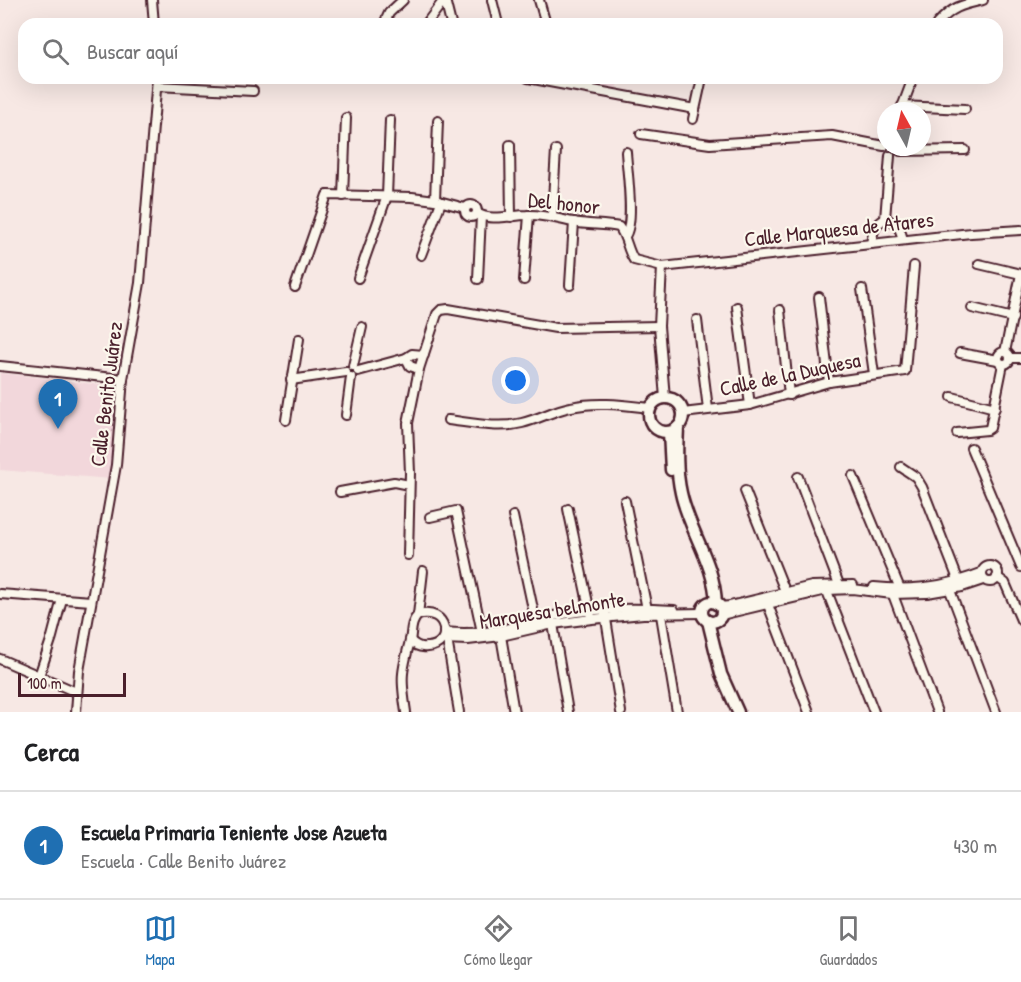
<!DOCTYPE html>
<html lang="es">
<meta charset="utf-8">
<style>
:root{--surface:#fff;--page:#f6f6f6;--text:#202124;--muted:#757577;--line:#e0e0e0;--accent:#1f6fb2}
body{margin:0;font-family:"Patrick Hand",sans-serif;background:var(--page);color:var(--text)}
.compass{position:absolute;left:877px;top:102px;width:54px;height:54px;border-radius:50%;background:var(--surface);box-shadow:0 6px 24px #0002;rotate:352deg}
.scale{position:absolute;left:18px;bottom:15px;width:108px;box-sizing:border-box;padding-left:6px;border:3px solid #4a1f2b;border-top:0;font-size:16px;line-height:21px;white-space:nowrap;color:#4a1f2b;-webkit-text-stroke:4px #fbf7ec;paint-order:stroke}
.you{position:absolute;left:516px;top:381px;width:21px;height:21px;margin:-15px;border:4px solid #fff;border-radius:50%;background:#1a73e8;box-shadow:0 0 0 9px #1a73e833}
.badge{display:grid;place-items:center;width:39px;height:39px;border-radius:50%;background:var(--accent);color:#fff;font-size:20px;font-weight:700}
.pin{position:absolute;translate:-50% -50px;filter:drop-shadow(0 2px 3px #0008)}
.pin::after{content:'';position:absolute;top:32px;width:21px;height:18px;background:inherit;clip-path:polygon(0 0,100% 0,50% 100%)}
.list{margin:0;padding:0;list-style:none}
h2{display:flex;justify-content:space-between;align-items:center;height:78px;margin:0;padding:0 24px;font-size:26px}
h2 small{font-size:20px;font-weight:400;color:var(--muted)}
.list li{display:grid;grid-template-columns:39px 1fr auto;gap:18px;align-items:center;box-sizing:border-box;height:108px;padding:0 24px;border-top:2px solid var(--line)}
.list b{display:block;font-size:22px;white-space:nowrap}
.list p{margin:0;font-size:20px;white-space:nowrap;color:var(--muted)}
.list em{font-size:20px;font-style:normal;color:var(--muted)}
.icon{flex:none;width:33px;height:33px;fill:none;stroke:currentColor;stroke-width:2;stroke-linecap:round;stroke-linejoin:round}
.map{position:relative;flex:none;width:1021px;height:712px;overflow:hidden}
.search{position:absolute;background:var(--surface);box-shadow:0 6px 24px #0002;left:18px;right:18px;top:18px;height:66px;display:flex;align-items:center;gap:15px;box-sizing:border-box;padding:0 21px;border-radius:18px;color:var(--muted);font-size:22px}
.sheet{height:186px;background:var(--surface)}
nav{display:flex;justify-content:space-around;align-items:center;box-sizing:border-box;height:84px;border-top:2px solid var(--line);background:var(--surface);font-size:16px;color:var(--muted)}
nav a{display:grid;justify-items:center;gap:3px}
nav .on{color:var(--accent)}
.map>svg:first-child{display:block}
</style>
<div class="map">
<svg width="1021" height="712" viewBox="0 0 1021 712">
<rect width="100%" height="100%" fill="#f7e8e4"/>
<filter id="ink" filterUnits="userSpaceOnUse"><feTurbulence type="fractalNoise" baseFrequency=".0167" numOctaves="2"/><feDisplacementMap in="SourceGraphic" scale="12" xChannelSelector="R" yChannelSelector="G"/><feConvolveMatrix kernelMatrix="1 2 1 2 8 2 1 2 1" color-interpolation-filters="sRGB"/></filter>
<g filter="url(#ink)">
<g fill="#f2d7db">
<path d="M569,78H617V91L570,81Z"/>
<path d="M0,373L120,387L112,479L0,470Z"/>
</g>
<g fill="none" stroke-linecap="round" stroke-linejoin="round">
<defs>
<g id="street">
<path d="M152,0L154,24"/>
<path d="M445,0L451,24"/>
<path d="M492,0L498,24"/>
<path d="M539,0L546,24"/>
<path d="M384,24L389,13L403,0"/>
<path d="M426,24L444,0"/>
<path d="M937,24C952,7 961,5 983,0"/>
<path d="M528,78L695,109"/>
<path d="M157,86L253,91"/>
<path d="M902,106L965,109"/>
<path d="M901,110L913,78"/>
<path d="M693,119L702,78"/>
<path d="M641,134L710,144L832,136L884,146"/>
<path d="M510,145L511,217"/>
<path d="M900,151L965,150"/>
<path d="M343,196L346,118"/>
<path d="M435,200L438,121"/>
<circle cx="471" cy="211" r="6"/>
<path d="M477,213C490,222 512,215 527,215C543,214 558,219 573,222C588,225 604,224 619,227C627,237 627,250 634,260L662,267L971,233L1021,230"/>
<path d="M552,216L556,150"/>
<path d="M885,219L890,156"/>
<path d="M625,236C635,223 627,170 626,152"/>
<path d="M871,244C873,232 874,225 885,219C898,223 900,228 903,240"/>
<path d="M421,255L441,202"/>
<path d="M979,264L1021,274"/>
<path d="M662,267L659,326L665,398"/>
<path d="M358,278L387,196L390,120"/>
<path d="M478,279L481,216"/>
<path d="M524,280L529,215"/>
<path d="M570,285L574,222"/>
<path d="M295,287L327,195L412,197L435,200L465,208"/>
<path d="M862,289L874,374"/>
<path d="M819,297L829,382"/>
<path d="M737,307L750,405"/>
<path d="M972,308L1013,318"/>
<path d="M780,310L789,395"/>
<path d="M697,320L708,409"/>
<path d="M1005,352L1021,274"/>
<circle cx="1004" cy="358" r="6"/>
<path d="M960,353L998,360"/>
<path d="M406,358L410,366L419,369"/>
<path d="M1010,358H1021"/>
<path d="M0,366L123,379"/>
<path d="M353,366L362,327"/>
<path d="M358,371L406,358L412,354L424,355"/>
<path d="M291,380L346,372"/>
<path d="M952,397L995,408"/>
<path d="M683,413L750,405L829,382L905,371L914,266"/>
<path d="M346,415L351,377"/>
<path d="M286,420L299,339"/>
<path d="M448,420C472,423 498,429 522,423C539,419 554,410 571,407C597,401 624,405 650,408"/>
<path d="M957,433L987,430L990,428L1003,364"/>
<path d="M971,448L1021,567"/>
<path d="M901,467L916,477L922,487L961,587"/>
<path d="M853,476L901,591"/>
<path d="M798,477L840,587"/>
<path d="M745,491L787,596"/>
<path d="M340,492L394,482L409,485"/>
<path d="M625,501L648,614"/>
<path d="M568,509L591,617"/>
<path d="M513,516L536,623"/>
<path d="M430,517L456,511L483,637"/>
<path d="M408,555L410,473L408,423L419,369L437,314L441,310L448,309L556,328L659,326"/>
<circle cx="990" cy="574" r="8"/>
<path d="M997,577L1005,583L1021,620"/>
<path d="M948,585L996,712"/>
<path d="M825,586L874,712"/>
<path d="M874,587C910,591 948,586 981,573"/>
<path d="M892,592L937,712"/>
<path d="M0,594L91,601"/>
<path d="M767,602L809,712"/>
<path d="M720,607L730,606L812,586L853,585"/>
<path d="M605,613L621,712"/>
<path d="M661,615L677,712"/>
<path d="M721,615L827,590L853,589L892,594L927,593L962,587L983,580"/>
<path d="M553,624L568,712"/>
<path d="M444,632C468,634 490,633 513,627C530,623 546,617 563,614C598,608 638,608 674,610"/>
<path d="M501,636L514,712"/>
<path d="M443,639L468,640L501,636L553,624L592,619L643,614L702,613"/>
<path d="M447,639L459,712"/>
<path d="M410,640C415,646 420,648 427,647C455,646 447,606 418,615"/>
<path d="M0,659L76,692"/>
<path d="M39,676L52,637L62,599"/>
<path d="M76,712L79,671L116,465L123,379L140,283L157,78"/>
<path d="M406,712C401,679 401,674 410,641C412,632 410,623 418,615L423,571"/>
</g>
<g id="secondary">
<circle cx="666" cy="415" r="17"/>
<path d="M678,427C677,449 676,471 681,493C689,531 715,563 716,604"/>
<path d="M669,432L671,470"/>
<circle cx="712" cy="612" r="10"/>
<path d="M708,621L721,674L738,712"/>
</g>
</defs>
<use href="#street" stroke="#4a1f2b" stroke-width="12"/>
<use href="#secondary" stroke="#4a1f2b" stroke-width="15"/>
<use href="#street" stroke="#fbf7ec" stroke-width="8"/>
<use href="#secondary" stroke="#fbf7ec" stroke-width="10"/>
</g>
</g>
<g text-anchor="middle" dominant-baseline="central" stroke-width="4.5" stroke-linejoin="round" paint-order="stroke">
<g font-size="21" fill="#4a1f2b" stroke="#fbf7ec">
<text transform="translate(564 203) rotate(6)">Del honor</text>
<text transform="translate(839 229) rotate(-6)">Calle Marquesa de Atares</text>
<text transform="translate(790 374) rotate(-12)">Calle de la Duquesa</text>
<text transform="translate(106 394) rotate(-83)">Calle Benito Juárez</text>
<text transform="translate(552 610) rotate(-9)">Marquesa belmonte</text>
</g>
</g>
</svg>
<svg class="compass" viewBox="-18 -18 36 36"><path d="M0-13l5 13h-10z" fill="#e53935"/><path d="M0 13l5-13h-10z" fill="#757577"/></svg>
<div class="scale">100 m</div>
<div class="you"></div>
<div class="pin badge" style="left:58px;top:429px">1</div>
<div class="search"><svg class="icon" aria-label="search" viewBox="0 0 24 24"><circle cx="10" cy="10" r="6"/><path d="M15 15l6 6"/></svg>Buscar aquí</div>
</div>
<section class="sheet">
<h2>Cerca<small></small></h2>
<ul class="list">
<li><span class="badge">1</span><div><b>Escuela Primaria Teniente Jose Azueta</b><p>Escuela · Calle Benito Juárez</p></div><em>430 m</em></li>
</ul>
</section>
<nav>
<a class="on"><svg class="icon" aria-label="map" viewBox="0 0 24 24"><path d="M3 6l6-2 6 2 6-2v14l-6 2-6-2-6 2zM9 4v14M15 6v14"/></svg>Mapa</a>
<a><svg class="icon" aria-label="directions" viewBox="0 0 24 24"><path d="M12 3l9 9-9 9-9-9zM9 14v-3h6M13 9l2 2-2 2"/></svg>Cómo llegar</a>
<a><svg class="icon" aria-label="saved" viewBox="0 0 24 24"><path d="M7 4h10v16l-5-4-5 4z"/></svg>Guardados</a>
</nav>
